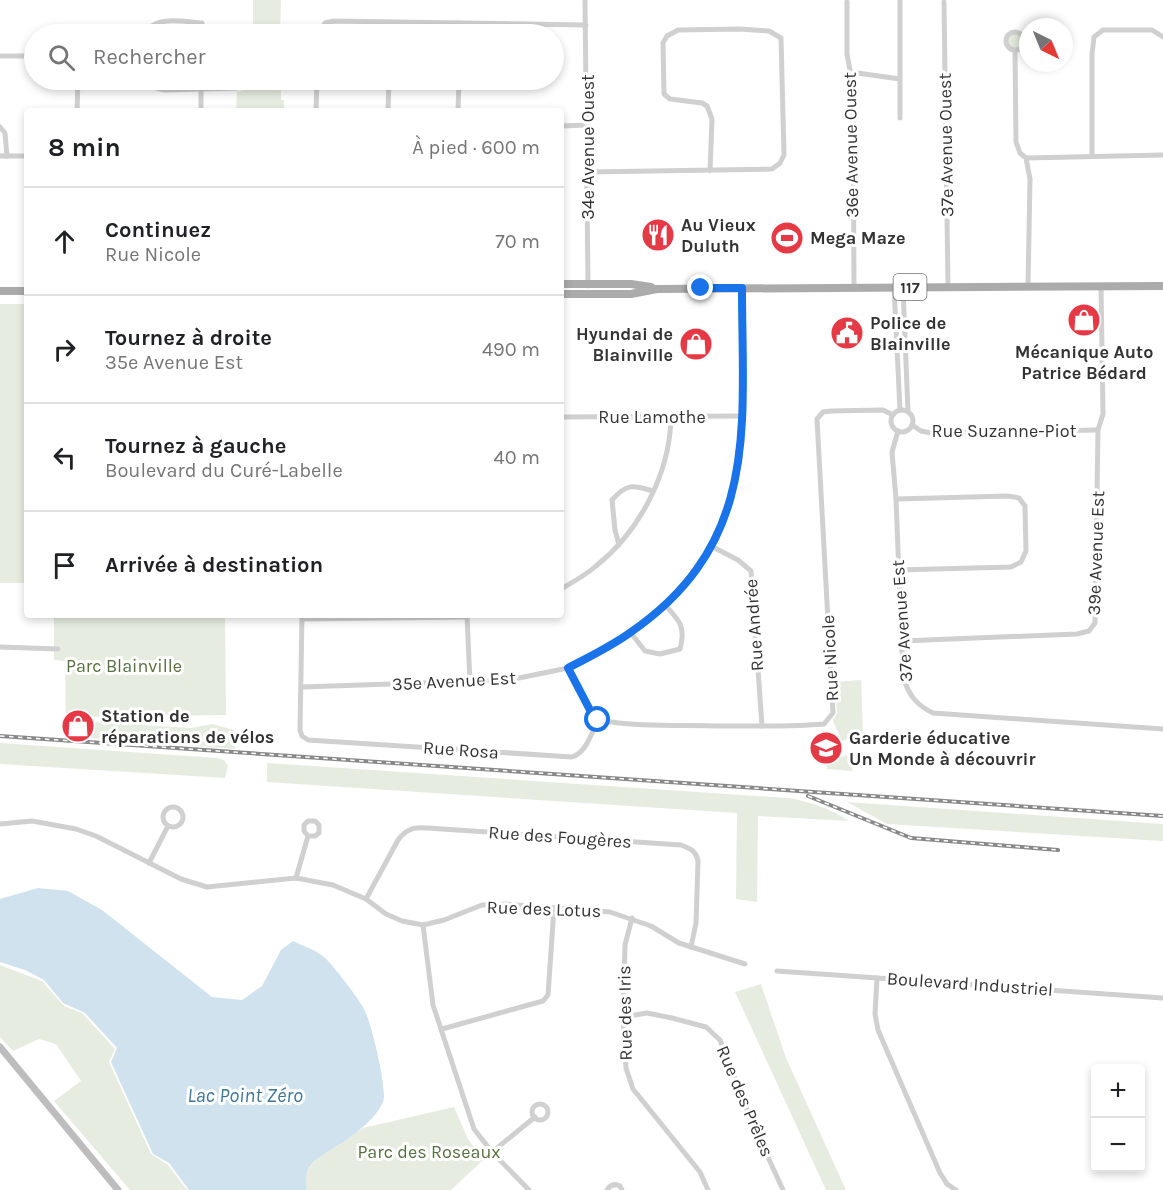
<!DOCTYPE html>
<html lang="fr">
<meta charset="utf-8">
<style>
:root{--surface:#fff;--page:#f6f6f6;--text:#202124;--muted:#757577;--line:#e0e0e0}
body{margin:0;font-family:Karla,sans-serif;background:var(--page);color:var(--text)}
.controls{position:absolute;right:18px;bottom:18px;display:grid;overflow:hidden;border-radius:6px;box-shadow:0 3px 9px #0003}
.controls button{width:54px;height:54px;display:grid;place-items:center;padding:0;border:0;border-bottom:2px solid var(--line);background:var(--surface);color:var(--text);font:30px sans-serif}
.compass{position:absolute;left:1019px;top:18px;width:54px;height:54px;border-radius:50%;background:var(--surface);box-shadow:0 3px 9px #0003;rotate:137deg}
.stop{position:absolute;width:18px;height:18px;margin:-14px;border:4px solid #1a73e8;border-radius:50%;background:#fff}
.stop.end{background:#1a73e8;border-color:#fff;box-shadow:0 2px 6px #0008}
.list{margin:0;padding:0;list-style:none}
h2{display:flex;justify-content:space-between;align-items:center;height:78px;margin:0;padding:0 24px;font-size:26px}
h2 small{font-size:20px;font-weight:400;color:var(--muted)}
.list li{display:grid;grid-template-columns:39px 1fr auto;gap:18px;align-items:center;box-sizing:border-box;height:108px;padding:0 24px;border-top:2px solid var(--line)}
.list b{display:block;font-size:22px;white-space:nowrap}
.list p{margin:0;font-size:20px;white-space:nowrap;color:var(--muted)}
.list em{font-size:20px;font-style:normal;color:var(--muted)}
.icon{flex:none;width:33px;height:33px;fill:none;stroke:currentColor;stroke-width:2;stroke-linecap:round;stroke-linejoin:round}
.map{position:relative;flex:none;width:1163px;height:1190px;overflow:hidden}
.search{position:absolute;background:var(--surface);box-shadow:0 3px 9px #0003;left:24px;top:24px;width:540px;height:66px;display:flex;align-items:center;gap:15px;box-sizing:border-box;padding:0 21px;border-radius:33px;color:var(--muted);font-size:22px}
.panel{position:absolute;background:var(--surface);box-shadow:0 3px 9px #0003;left:24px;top:108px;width:540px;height:510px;border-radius:6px}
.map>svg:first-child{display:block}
</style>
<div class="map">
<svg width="1163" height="1190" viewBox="0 0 1163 1190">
<rect width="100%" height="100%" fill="#fff"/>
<g fill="#e6ecdf">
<path d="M253,0H281L280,34H253Z"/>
<circle cx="1015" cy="41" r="8"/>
<path d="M281,80V100H284V111H236L237,92Z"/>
<rect x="0" y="304" width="27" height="279"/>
<path d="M54,615H225L226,715L86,717L66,727L65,661L54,660Z"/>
<path d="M861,680L863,733L842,741L833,721L837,713L835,682Z"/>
<path d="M91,722L191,728L212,724L234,730L236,740L235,749L81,737C81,728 83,726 91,722Z"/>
<path d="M0,743L217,758L224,760L228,766L225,778L0,764Z"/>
<path d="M847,755L853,771L827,769L826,761L835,757L836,759Z"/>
<path d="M267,763L788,798C811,802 829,808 849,821L758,816L757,902L736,899L737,813L267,782Z"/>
<path d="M847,802L1163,824V841L887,824Z"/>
<path d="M0,965L42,981L64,1006L82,1013L115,1049L109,1062L151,1154L168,1165L187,1190H130L54,1101L81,1081L56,1044L39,1039L13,1051L0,1037Z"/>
<path d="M761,984L786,1058L846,1190H826L735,992Z"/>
<path d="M454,1107L468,1139L483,1160L451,1190H307L304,1179L310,1167L322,1153L336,1147L363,1128Z"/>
</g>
<path fill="#cfe2ee" d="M38,888L68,891L102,910L212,997L242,1000L262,986L281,950L293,941C303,946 317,950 325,958C333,965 359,999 364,1009C371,1021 388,1091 383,1102C375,1120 353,1136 337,1146C319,1157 301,1165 307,1190H189L169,1163L153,1154L111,1062L117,1048L85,1013L63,1003L44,980L25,970L0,962V899Z"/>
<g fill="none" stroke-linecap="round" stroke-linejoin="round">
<g stroke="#d0d0d0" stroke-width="5">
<path d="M585,0L588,286"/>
<path d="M847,2V54L853,87L854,287"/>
<path d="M944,2L948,287"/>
<circle cx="1015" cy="41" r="9"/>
<path d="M152,34V26C163,17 188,22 202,23V34"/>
<path d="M318,34L325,23L334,21L586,25"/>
<path d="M389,34V22"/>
<path d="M459,34V23"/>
<path d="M1015,51L1016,142L1020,153L1026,158L1030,179L1028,286"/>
<path d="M0,56H34"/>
<path d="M850,72L900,79"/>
<path d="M152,80L156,88L165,90L236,88L274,80"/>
<path d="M77,111L78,80"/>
<path d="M201,111V80"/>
<path d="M316,111L317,80"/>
<path d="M388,111L389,80"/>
<path d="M458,111L459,80"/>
<path d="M900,118V0"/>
<path d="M561,126L587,125"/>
<path d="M0,127L5,133L7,156"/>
<path d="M1092,155V54L1094,37L1103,30H1152L1163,37"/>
<path d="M0,156H27"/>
<path d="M1026,158L1163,155"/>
<path d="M588,172L772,169L780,163L784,155L781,38L769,31L740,29L678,30L667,36L663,43L664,94L670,99L702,103L707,106L712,119L710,171"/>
<path d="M894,287L900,410"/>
<path d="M903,287L908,412"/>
<circle cx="902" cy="421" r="11"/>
<path d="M561,417L743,416"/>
<path d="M912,425L921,431L931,433L1098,430"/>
<path d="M898,431L892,452L896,499L903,676C908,694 916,705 933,713L1163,729"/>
<path d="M896,499L1008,496L1019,498L1025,506L1026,551L1021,562L1011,567L898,570"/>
<path d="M619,545L615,530L612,500C627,483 633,485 653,491"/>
<path d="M711,546L738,560L751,571L762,726"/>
<path d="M561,589C573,582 586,575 596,566C640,531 670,473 671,417"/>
<path d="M302,615L300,730L302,736L308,740L572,757C587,752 591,733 598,720"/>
<path d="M467,615L470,683"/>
<path d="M302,619L467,617"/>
<path d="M631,633L645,651L660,654L680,649C686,627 680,621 665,605"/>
<path d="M902,641L1077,634L1089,631L1095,623L1098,430L1103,414L1101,286"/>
<path d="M0,647L58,649"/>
<path d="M568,668L591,712L598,720C637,727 678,725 718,726C753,726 789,727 824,724L833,713L817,419L823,412L831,411L883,410L893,415"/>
<path d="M302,687L509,680L568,668L631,633L665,605L688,579L711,546L726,514L734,486L740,458L743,416L742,288"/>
<circle cx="173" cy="817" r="10"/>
<path d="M0,824L32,821L76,829L96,836L181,879L207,887L296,878L333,885L366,899L386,914L402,921L423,925L444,920L482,905L506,904L610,912L651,926L679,943L745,964"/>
<path d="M149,863L168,826"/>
<path d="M296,878L308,836L304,831V825L308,821H315L319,825V833L315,836H308"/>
<path d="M366,899L398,840C410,823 423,828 442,829L681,845C691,849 696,851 698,861L696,923L691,947"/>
<path d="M632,918L625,945L623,1017L626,1068L633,1089L700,1172L708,1190"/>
<path d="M423,925L433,1005L474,1129L492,1152L529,1190"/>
<path d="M777,971L1163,998"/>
<path d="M877,978L875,1014L878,1030L940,1173L947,1184L956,1190"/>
<path d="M623,1017L647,1013L672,1018L706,1027L720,1040L751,1120L783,1190"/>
<path d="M442,1029L543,1001L548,995L554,908"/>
<circle cx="540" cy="1112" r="8"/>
<path d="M492,1152L535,1117"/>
<path d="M607,1190C610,1185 614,1183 620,1186L622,1190"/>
</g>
<path stroke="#bdbdbd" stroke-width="7" d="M0,1047L118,1190"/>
<g stroke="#ababab" stroke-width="8">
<path d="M561,284H631L651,287"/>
<path d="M0,291H27"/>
<path d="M561,294H631L657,289L1163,286"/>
</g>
<defs>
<g id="rail">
<path d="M0,736L1163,816"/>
<path d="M808,796L911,838L1058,850"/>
</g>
</defs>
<use href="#rail" stroke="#888" stroke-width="4"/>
<use href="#rail" stroke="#fff" stroke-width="1.5" stroke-dasharray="4.5" stroke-linecap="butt"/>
</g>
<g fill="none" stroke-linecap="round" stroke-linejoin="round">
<path stroke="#1a73e8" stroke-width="8" d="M598,720L591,712L568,668C589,657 612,646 631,632C761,542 742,426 742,288H701"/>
</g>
<defs>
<symbol id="restaurant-disc" viewBox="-11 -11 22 22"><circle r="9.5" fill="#e63946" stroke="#fff"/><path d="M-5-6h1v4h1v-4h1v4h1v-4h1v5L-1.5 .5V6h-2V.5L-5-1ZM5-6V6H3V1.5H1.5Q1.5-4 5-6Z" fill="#fff"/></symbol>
<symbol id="stadium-disc" viewBox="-11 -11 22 22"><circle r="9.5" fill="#e63946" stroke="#fff"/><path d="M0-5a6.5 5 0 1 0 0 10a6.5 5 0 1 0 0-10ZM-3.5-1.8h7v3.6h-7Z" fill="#fff"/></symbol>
<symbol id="shop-disc" viewBox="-11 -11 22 22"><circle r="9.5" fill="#e63946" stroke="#fff"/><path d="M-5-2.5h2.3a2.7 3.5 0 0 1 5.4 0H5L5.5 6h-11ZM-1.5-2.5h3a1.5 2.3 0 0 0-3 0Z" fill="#fff"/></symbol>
<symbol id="civic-disc" viewBox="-11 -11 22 22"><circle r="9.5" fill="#e63946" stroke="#fff"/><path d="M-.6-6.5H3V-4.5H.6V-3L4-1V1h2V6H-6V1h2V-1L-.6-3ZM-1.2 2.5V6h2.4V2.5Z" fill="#fff"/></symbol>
<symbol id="school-disc" viewBox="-11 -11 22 22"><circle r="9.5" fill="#e63946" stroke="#fff"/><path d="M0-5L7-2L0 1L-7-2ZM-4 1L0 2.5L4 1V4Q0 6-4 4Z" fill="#fff"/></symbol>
</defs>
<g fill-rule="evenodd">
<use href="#restaurant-disc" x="639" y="216" width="38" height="38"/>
<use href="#stadium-disc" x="768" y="219" width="38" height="38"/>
<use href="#shop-disc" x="1065" y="301" width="38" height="38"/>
<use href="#civic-disc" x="828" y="314" width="38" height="38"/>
<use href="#shop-disc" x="677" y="325" width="38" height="38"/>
<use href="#shop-disc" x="59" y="707" width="38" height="38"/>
<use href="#school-disc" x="807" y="729" width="38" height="38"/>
</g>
<g text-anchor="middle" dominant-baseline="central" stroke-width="6" stroke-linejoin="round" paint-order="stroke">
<rect fill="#fff" stroke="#707070" stroke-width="1.5" x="893.5" y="274" width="33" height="26" rx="4.5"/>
<g font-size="16" font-weight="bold" fill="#333">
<text x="910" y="287">117</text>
</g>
<g font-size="18" fill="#333" stroke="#fff">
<text transform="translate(851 145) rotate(-91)">36e Avenue Ouest</text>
<text transform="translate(946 145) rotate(-91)">37e Avenue Ouest</text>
<text transform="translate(588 147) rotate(-90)">34e Avenue Ouest</text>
<text x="652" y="417">Rue Lamothe</text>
<text x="1004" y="431">Rue Suzanne-Piot</text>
<text transform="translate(1096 553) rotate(-88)">39e Avenue Est</text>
<text transform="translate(902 621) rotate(-94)">37e Avenue Est</text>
<text transform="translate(754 625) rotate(-94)">Rue Andrée</text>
<text transform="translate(830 658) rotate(-93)">Rue Nicole</text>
<text transform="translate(454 681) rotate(-3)">35e Avenue Est</text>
<text transform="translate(461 750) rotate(4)">Rue Rosa</text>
<text transform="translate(560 837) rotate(4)">Rue des Fougères</text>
<text transform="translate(544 909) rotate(2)">Rue des Lotus</text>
<text transform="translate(970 984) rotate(4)">Boulevard Industriel</text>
<text transform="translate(625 1013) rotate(-91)">Rue des Iris</text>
<text transform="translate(745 1101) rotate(67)">Rue des Prêles</text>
</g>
<g font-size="18" font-weight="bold" fill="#333" stroke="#fff" text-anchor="start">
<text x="681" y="225">Au Vieux<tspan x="681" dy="21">Duluth</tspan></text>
<text x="810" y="238">Mega Maze</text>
<text x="870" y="323">Police de<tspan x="870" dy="21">Blainville</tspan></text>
<text x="673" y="334" text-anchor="end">Hyundai de<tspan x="673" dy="21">Blainville</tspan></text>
<text x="1084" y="352" text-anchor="middle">Mécanique Auto<tspan x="1084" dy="21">Patrice Bédard</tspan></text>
<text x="101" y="716">Station de<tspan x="101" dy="21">réparations de vélos</tspan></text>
<text x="849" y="738">Garderie éducative<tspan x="849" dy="21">Un Monde à découvrir</tspan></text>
</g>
<g font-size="18" fill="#56703f" stroke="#fff">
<text x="124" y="666">Parc Blainville</text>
<text x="429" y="1152">Parc des Roseaux</text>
</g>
<g font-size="20" font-style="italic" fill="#3f7597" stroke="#fff">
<text x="245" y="1095">Lac Point Zéro</text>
</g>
</g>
</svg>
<div class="controls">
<button>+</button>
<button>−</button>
</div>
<svg class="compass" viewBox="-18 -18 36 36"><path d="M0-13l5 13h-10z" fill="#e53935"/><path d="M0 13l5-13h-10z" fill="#757577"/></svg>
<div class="stop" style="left:598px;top:720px"></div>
<div class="stop end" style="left:701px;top:288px"></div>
<div class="search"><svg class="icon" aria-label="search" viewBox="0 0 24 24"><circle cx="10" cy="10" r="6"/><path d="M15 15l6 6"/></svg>Rechercher</div>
<section class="panel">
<h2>8 min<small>À pied · 600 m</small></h2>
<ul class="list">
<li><svg class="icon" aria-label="ahead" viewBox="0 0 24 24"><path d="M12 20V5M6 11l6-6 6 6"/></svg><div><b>Continuez</b><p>Rue Nicole</p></div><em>70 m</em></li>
<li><svg class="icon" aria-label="right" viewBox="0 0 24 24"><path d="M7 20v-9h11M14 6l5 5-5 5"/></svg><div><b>Tournez à droite</b><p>35e Avenue Est</p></div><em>490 m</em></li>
<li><svg class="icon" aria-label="left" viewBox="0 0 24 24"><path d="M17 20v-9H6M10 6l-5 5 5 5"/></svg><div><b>Tournez à gauche</b><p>Boulevard du Curé-Labelle</p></div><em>40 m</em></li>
<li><svg class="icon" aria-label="arrive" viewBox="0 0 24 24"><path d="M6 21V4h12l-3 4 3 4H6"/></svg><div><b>Arrivée à destination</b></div></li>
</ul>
</section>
</div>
